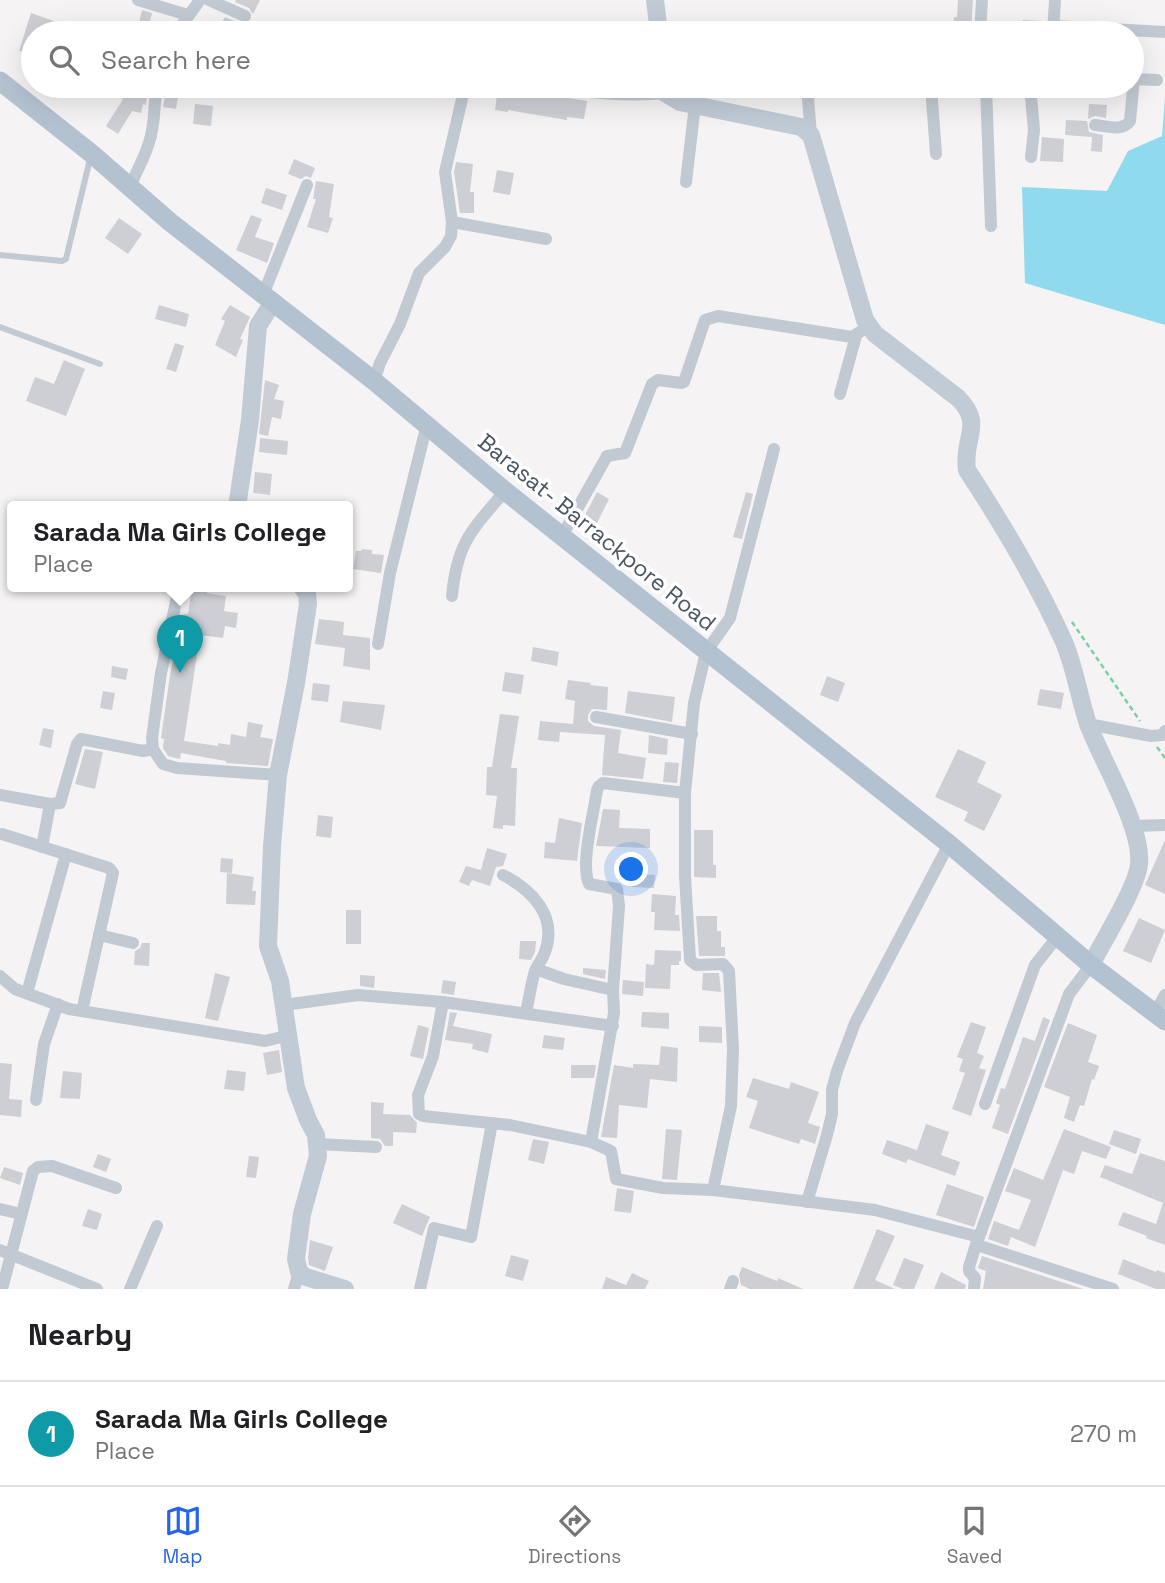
<!DOCTYPE html>
<style>
:root{--surface:#fff;--page:#f6f6f6;--text:#202124;--muted:#757577;--line:#e0e0e0;--accent:#2563eb}
body{margin:0;font-family:"Space Grotesk",sans-serif;background:var(--page);color:var(--text)}
.you{position:absolute;left:632px;top:870px;width:24px;height:24px;margin:-18px;border:5px solid #fff;border-radius:50%;background:#1a73e8;box-shadow:0 0 0 10px #1a73e833}
.badge{display:grid;place-items:center;width:46px;height:46px;border-radius:50%;background:var(--accent);color:#fff;font-size:23px;font-weight:700}
.pin{position:absolute;translate:-50% -58px;filter:drop-shadow(0 2px 4px #0008)}
.pin::after{content:'';position:absolute;top:37px;width:24px;height:21px;background:inherit;clip-path:polygon(0 0,100% 0,50% 100%)}
.popup{position:absolute;left:7px;top:501px;width:346px;height:91px;box-sizing:border-box;display:grid;place-content:center;border-radius:7px;background:var(--surface);filter:drop-shadow(0 2px 5px #0005);font-size:23px;white-space:nowrap;color:var(--muted)}
.popup b{font-size:26px;color:var(--text)}
.popup::after{content:'';position:absolute;left:50%;top:100%;margin-left:-14px;border:14px solid transparent;border-top-color:var(--surface)}
.list{margin:0;padding:0;list-style:none}
h2{display:flex;justify-content:space-between;align-items:center;height:91px;margin:0;padding:0 28px;font-size:30px}
h2 small{font-size:23px;font-weight:400;color:var(--muted)}
.list li{display:grid;grid-template-columns:46px 1fr auto;gap:21px;align-items:center;box-sizing:border-box;height:105px;padding:0 28px;border-top:2px solid var(--line)}
.list b{display:block;font-size:26px;white-space:nowrap}
.list p{margin:0;font-size:23px;white-space:nowrap;color:var(--muted)}
.list em{font-size:23px;font-style:normal;color:var(--muted)}
.icon{flex:none;width:38px;height:38px;fill:none;stroke:currentColor;stroke-width:2;stroke-linecap:round;stroke-linejoin:round}
.map{position:relative;flex:none;width:1165px;height:1289px;overflow:hidden}
.search{position:absolute;background:var(--surface);box-shadow:0 7px 28px #0002;left:21px;right:21px;top:21px;height:77px;display:flex;align-items:center;gap:18px;box-sizing:border-box;padding:0 24px;border-radius:38px;color:var(--muted);font-size:26px}
.sheet{height:196px;background:var(--surface)}
nav{display:flex;justify-content:space-around;align-items:center;box-sizing:border-box;height:98px;border-top:2px solid var(--line);background:var(--surface);font-size:19px;color:var(--muted)}
nav a{display:grid;justify-items:center;gap:4px}
nav .on{color:var(--accent)}
.map>svg:first-child{display:block}
</style>
<div class="map">
<svg width="1165" height="1289" viewBox="0 0 1165 1289">
<rect width="100%" height="100%" fill="#f5f3f3"/>
<path fill="#90daee" d="M1165,97V325L1025,283L1022,187L1107,191L1128,151L1162,136Z"/>
<g fill="#cdcfd5">
<path d="M236,0H260L253,14L249,8L235,2Z"/>
<path d="M958,0H973L971,33H953L954,17H957Z"/>
<path d="M142,10L152,13L148,29L138,27Z"/>
<path d="M31,13L65,25L62,33H33V55L19,51Z"/>
<path d="M225,17L241,24H248L243,33H216Z"/>
<path d="M1023,20L1043,21L1042,33H1022Z"/>
<path d="M498,87L587,101L584,119L567,117V120L508,110V112L495,110Z"/>
<path d="M166,89L179,91L176,109L163,107Z"/>
<path d="M125,90L147,95L146,105L143,104L141,113L132,111L118,134L106,126L122,101Z"/>
<path d="M195,104L213,106L211,126L193,124Z"/>
<path d="M1089,104L1107,105L1106,118L1095,116L1088,119Z"/>
<path d="M1066,120L1087,121L1089,132L1103,135L1102,152L1091,151L1092,137L1065,135Z"/>
<path d="M1042,137L1064,139L1063,162L1040,161Z"/>
<path d="M294,159L315,168L311,178L306,176L301,179L288,174Z"/>
<path d="M456,162L473,164L470,192H474V213H460L454,172Z"/>
<path d="M497,170L514,173L510,195L493,192Z"/>
<path d="M316,181L334,184L329,217L333,218L328,233L307,227L316,199H313Z"/>
<path d="M266,188L287,195L282,210L261,203Z"/>
<path d="M251,215L262,219L255,237L274,243L267,263L236,250Z"/>
<path d="M119,218L142,234L128,254L105,238Z"/>
<path d="M159,305L189,314L186,327L155,319Z"/>
<path d="M230,305L250,317L240,339L243,340L236,357L215,345L225,321L221,319Z"/>
<path d="M175,343L184,346L176,372L166,369Z"/>
<path d="M64,360L85,369L66,416L26,401L35,377L54,384Z"/>
<path d="M265,380L279,385L274,399L284,401L281,419L272,417L268,436L259,434Z"/>
<path d="M260,438L288,441L287,455L259,452Z"/>
<path d="M255,472L272,474L270,495L253,493Z"/>
<path d="M597,492L609,499L596,525L583,519Z"/>
<path d="M746,492L753,494L742,539L733,537Z"/>
<path d="M362,549L372,550V554L384,555L381,573L353,569L356,551H361Z"/>
<path d="M192,587H208L207,593L226,596L224,611L238,613L236,628L225,626L223,638L200,635L184,741L218,746V743L230,745L231,734L246,737L248,722L263,725L260,737L273,739L268,766L226,763V761L181,753L180,759L168,756L163,748L164,739L161,738L170,675L182,615L188,614Z"/>
<path d="M319,619L344,622L343,635L370,638V670L343,666L345,648L315,644Z"/>
<path d="M533,647L559,652L557,666L531,661Z"/>
<path d="M112,666L128,669L126,680L111,677Z"/>
<path d="M505,672L524,675L521,694L502,691Z"/>
<path d="M827,676L845,683L838,702L820,695Z"/>
<path d="M568,680L591,683L590,685L608,687L607,710L592,709L588,715V721L594,726L621,730L618,753L646,758L643,779L602,775L605,735L560,732L559,742L538,740L540,721L573,724L575,701L565,699Z"/>
<path d="M313,683L330,685L328,702L311,700Z"/>
<path d="M1040,689L1064,693L1061,709L1037,705Z"/>
<path d="M103,691L115,693L112,710L100,708Z"/>
<path d="M628,691L675,697L672,722L625,713Z"/>
<path d="M343,701L385,705L381,730L340,722Z"/>
<path d="M500,714L519,716L511,768H517L515,826L503,825V829L493,828L497,796L486,795L487,767H492Z"/>
<path d="M43,728L54,730L51,748L39,745Z"/>
<path d="M649,735L668,739L667,755L648,753Z"/>
<path d="M85,749L103,752L95,789L75,784Z"/>
<path d="M958,749L986,762L977,782L1002,795L984,831L964,821L968,812L935,797Z"/>
<path d="M665,762L679,763L677,783L663,782Z"/>
<path d="M603,809L620,810L619,828L650,829V848L596,846Z"/>
<path d="M318,815L333,817L331,838L316,836Z"/>
<path d="M559,818L582,823L577,861L544,858L545,842L555,843Z"/>
<path d="M694,830H713V865H716V878L694,877Z"/>
<path d="M1165,840V894L1145,885Z"/>
<path d="M487,848L507,854L503,866L496,867L490,886L472,880L469,886L459,882L466,866L481,870Z"/>
<path d="M221,858L233,859L232,873L220,872Z"/>
<path d="M227,873L254,877L252,891H256L255,905L226,904Z"/>
<path d="M632,874L655,875L654,888L632,887Z"/>
<path d="M652,894L676,896L675,915H679L680,931L654,930L655,912H651Z"/>
<rect x="346" y="910" width="15" height="34"/>
<path d="M696,916H717V931H721V947H725V956H699Z"/>
<path d="M1139,918L1165,930L1151,963L1123,951Z"/>
<path d="M520,941H536L535,952L531,960L519,959Z"/>
<path d="M142,943H150L149,966L134,965L135,951L140,948Z"/>
<path d="M655,950L681,951V961H679V965H671L670,989L645,988L646,964L654,965Z"/>
<path d="M583,968L606,970L605,979L583,974Z"/>
<path d="M215,973L230,977L218,1021L205,1018Z"/>
<path d="M703,973H719L721,992L702,990Z"/>
<path d="M360,975L375,976L374,988L360,986Z"/>
<path d="M443,980L456,982L454,995L441,993Z"/>
<path d="M623,980L644,982L643,996L622,994Z"/>
<path d="M450,1012L457,1013L453,1026L492,1034L488,1053L472,1049L473,1044L445,1040Z"/>
<path d="M642,1012L669,1013V1029L641,1027Z"/>
<path d="M1043,1017L1050,1020L1008,1134L992,1128L1000,1105L996,1103L1001,1088L1005,1089L1023,1037L1035,1041Z"/>
<path d="M971,1022L986,1027L977,1053L984,1056L979,1068L986,1070L971,1116L952,1109L965,1073L959,1071L963,1059L957,1057Z"/>
<path d="M1068,1023L1097,1035L1088,1062L1099,1066L1094,1080L1092,1079L1084,1106L1080,1105L1074,1122L1064,1118L1070,1097L1044,1087Z"/>
<path d="M418,1025L429,1028L423,1059L410,1056Z"/>
<path d="M699,1026L722,1027V1043L699,1042Z"/>
<path d="M544,1035L565,1038L563,1050L542,1048Z"/>
<path d="M661,1046L678,1048L677,1082L650,1079L647,1108L619,1105L617,1138L601,1137L614,1065L633,1068V1064L659,1065Z"/>
<path d="M279,1050L282,1072L267,1075L263,1053Z"/>
<path d="M0,1063L12,1064L9,1099L22,1100L21,1117L0,1115Z"/>
<path d="M571,1065H596L594,1078H571Z"/>
<path d="M227,1070L246,1072L244,1091L224,1089Z"/>
<path d="M63,1071L82,1073L80,1099L60,1098Z"/>
<path d="M753,1078L789,1089L791,1082L819,1092L808,1123L820,1127L815,1144L801,1139L799,1144L749,1128L758,1101L746,1097Z"/>
<path d="M371,1102L384,1103L383,1114L410,1115L417,1123L416,1133L393,1132V1146H385L380,1139L371,1138Z"/>
<path d="M926,1124L949,1132L941,1155L960,1162L955,1176L908,1159L906,1163L882,1154L887,1140L917,1150Z"/>
<path d="M666,1129L682,1130L677,1180L662,1179Z"/>
<path d="M1064,1129L1111,1147L1106,1159L1082,1151L1074,1174L1063,1170L1035,1247L1011,1237L1008,1246L988,1239L994,1221L1019,1230L1031,1200L1005,1191L1014,1168L1043,1180Z"/>
<path d="M1114,1130L1141,1139L1136,1154L1109,1144Z"/>
<path d="M533,1139L549,1142L544,1164L528,1160Z"/>
<path d="M1140,1153L1165,1161V1245L1146,1238L1147,1236L1118,1225L1123,1212L1156,1224L1163,1203L1100,1177L1105,1165L1132,1174Z"/>
<path d="M98,1154L111,1159L106,1172L93,1167Z"/>
<path d="M249,1156L259,1157L256,1178L246,1177Z"/>
<path d="M4,1167L23,1173L20,1185L0,1178Z"/>
<path d="M947,1184L984,1197L974,1227L936,1215Z"/>
<path d="M617,1188L634,1191L631,1213L614,1211Z"/>
<path d="M402,1204L430,1217L422,1236L393,1223Z"/>
<path d="M88,1209L102,1214L97,1230L82,1226Z"/>
<path d="M877,1229L895,1236L875,1280L895,1289H853Z"/>
<path d="M310,1240L333,1247L325,1271L309,1265L308,1258Z"/>
<path d="M511,1255L529,1260L523,1281L505,1276Z"/>
<path d="M982,1256L1083,1289H983L986,1271L978,1268Z"/>
<path d="M904,1258L924,1265L914,1289H903L893,1285Z"/>
<path d="M1123,1259L1156,1272L1157,1270L1165,1273V1289H1156L1118,1274Z"/>
<path d="M742,1267L777,1281L778,1278L803,1289H750L741,1285L739,1275Z"/>
<path d="M941,1272L966,1285L965,1289H934Z"/>
<path d="M632,1273L649,1281L645,1289H602L606,1277L626,1285Z"/>
</g>
<g fill="none" stroke-linecap="round" stroke-linejoin="round">
<g stroke="#7ad0a6" stroke-width="2.5" stroke-dasharray="5 3.5" stroke-linecap="butt">
<path d="M1072,622L1140,721"/>
<path d="M1157,747L1165,758"/>
</g>
<g stroke="#c1cad2" stroke-width="6">
<path d="M0,255L62,261L66,259L90,159"/>
<path d="M0,327L100,364"/>
</g>
<g stroke="#c1cad2" stroke-width="12">
<path d="M138,0L188,15"/>
<path d="M209,0L245,16"/>
<path d="M1054,26L1165,32"/>
<path d="M176,33L200,0"/>
<path d="M980,33L982,0"/>
<path d="M1053,33L1055,0"/>
<path d="M1132,79L1157,80"/>
<path d="M543,86C583,92 625,97 665,93"/>
<path d="M807,86L811,135"/>
<path d="M931,86L936,154"/>
<path d="M986,86L991,226"/>
<path d="M1030,86L1034,130L1031,157"/>
<path d="M1095,125C1107,126 1122,132 1130,121L1134,79"/>
<path d="M686,182L695,105"/>
<path d="M130,186C139,167 151,145 153,124C155,111 154,99 158,86"/>
<path d="M452,222L546,239"/>
<path d="M263,295L307,185"/>
<path d="M374,381L380,363L400,324L419,273L445,247L451,236L452,222L445,172L465,86"/>
<path d="M840,394L856,336"/>
<path d="M562,536L607,456L625,453L652,384L658,380L681,383L684,382L705,320L718,316L852,337L869,326"/>
<path d="M452,596C457,542 472,530 505,491"/>
<path d="M378,644L390,573L427,424"/>
<path d="M596,717L692,734"/>
<path d="M1088,724L1151,736L1162,735L1165,731"/>
<path d="M153,749L163,764L177,768L278,775"/>
<path d="M685,793L603,783L599,786L597,790C594,813 580,863 589,884L617,889L619,906L613,990L614,1013L591,1142L611,1151L616,1179L663,1188L713,1190L875,1210L979,1237L1069,994L1091,965"/>
<path d="M0,795L50,804L60,803L77,744L81,739L143,751L153,749L152,738L161,673L179,587"/>
<path d="M1131,826L1165,825"/>
<path d="M2,834L109,868L113,873L82,1011"/>
<path d="M42,847L50,804"/>
<path d="M503,875C532,890 558,916 545,952C543,958 538,964 535,971C531,984 529,999 526,1013"/>
<path d="M99,935L133,943"/>
<path d="M536,969L564,979L613,990"/>
<path d="M0,976L15,989L69,1009L265,1041L290,1035"/>
<path d="M27,993L66,854"/>
<path d="M284,1005L358,995L443,1002"/>
<path d="M1155,1013L1165,995"/>
<path d="M36,1100L44,1044L58,1004"/>
<path d="M985,1104L1035,965L1058,936"/>
<path d="M591,1142L510,1125L423,1116L419,1114L418,1095L433,1056L443,1002L613,1026"/>
<path d="M317,1144L376,1147"/>
<path d="M713,1190L731,1106L733,1049L729,971L723,964L696,965L690,960L685,876V793L694,703L706,652L730,618L774,449"/>
<path d="M807,1202L827,1135L832,1114V1090L837,1071L855,1023L949,844"/>
<path d="M0,1209L21,1214"/>
<path d="M977,1245L1113,1289"/>
<path d="M0,1250L97,1289"/>
<path d="M2,1289L33,1171L38,1167L52,1166L116,1188"/>
<path d="M130,1289L157,1226"/>
<path d="M294,1289L299,1272"/>
<path d="M420,1289L434,1228L471,1237L492,1123"/>
<path d="M730,1289L733,1281"/>
<path d="M974,1289L975,1278L969,1271V1267L978,1238"/>
</g>
<g stroke="#c1cbd6" stroke-width="18">
<path d="M655,0L659,33"/>
<path d="M664,86L665,93L680,102L801,127L811,135L865,320L875,334L958,398C985,425 962,438 967,470C1003,525 1037,582 1064,642C1075,668 1079,697 1088,724C1101,759 1143,828 1139,864C1137,887 1103,941 1091,965"/>
<path d="M237,507L250,420L258,326L273,302"/>
<path d="M302,587L307,594L308,604L296,683L278,775L272,846L268,946L280,981L296,1088L308,1120L316,1135L318,1156L302,1214L296,1259L299,1272L306,1277L345,1289"/>
</g>
<path stroke="#b3c2d1" stroke-width="19" d="M0,81L92,154L170,222L374,381L505,491L949,844L1091,965L1165,1021"/>
</g>
<g text-anchor="middle" dominant-baseline="central" stroke-width="7" stroke-linejoin="round" paint-order="stroke">
<g font-size="23" fill="#4a5661" stroke="#fff">
<text transform="translate(597 532) rotate(39)">Barasat- Barrackpore Road</text>
</g>
</g>
</svg>
<div class="you"></div>
<div class="pin badge" style="left:180px;top:673px;background:#0f9aa8">1</div>
<div class="popup"><b>Sarada Ma Girls College</b>Place</div>
<div class="search"><svg class="icon" aria-label="search" viewBox="0 0 24 24"><circle cx="10" cy="10" r="6"/><path d="M15 15l6 6"/></svg>Search here</div>
</div>
<section class="sheet">
<h2>Nearby<small></small></h2>
<ul class="list">
<li><span class="badge" style="background:#0f9aa8">1</span><div><b>Sarada Ma Girls College</b><p>Place</p></div><em>270 m</em></li>
</ul>
</section>
<nav>
<a class="on"><svg class="icon" aria-label="map" viewBox="0 0 24 24"><path d="M3 6l6-2 6 2 6-2v14l-6 2-6-2-6 2zM9 4v14M15 6v14"/></svg>Map</a>
<a><svg class="icon" aria-label="directions" viewBox="0 0 24 24"><path d="M12 3l9 9-9 9-9-9zM9 14v-3h6M13 9l2 2-2 2"/></svg>Directions</a>
<a><svg class="icon" aria-label="saved" viewBox="0 0 24 24"><path d="M7 4h10v16l-5-4-5 4z"/></svg>Saved</a>
</nav>
